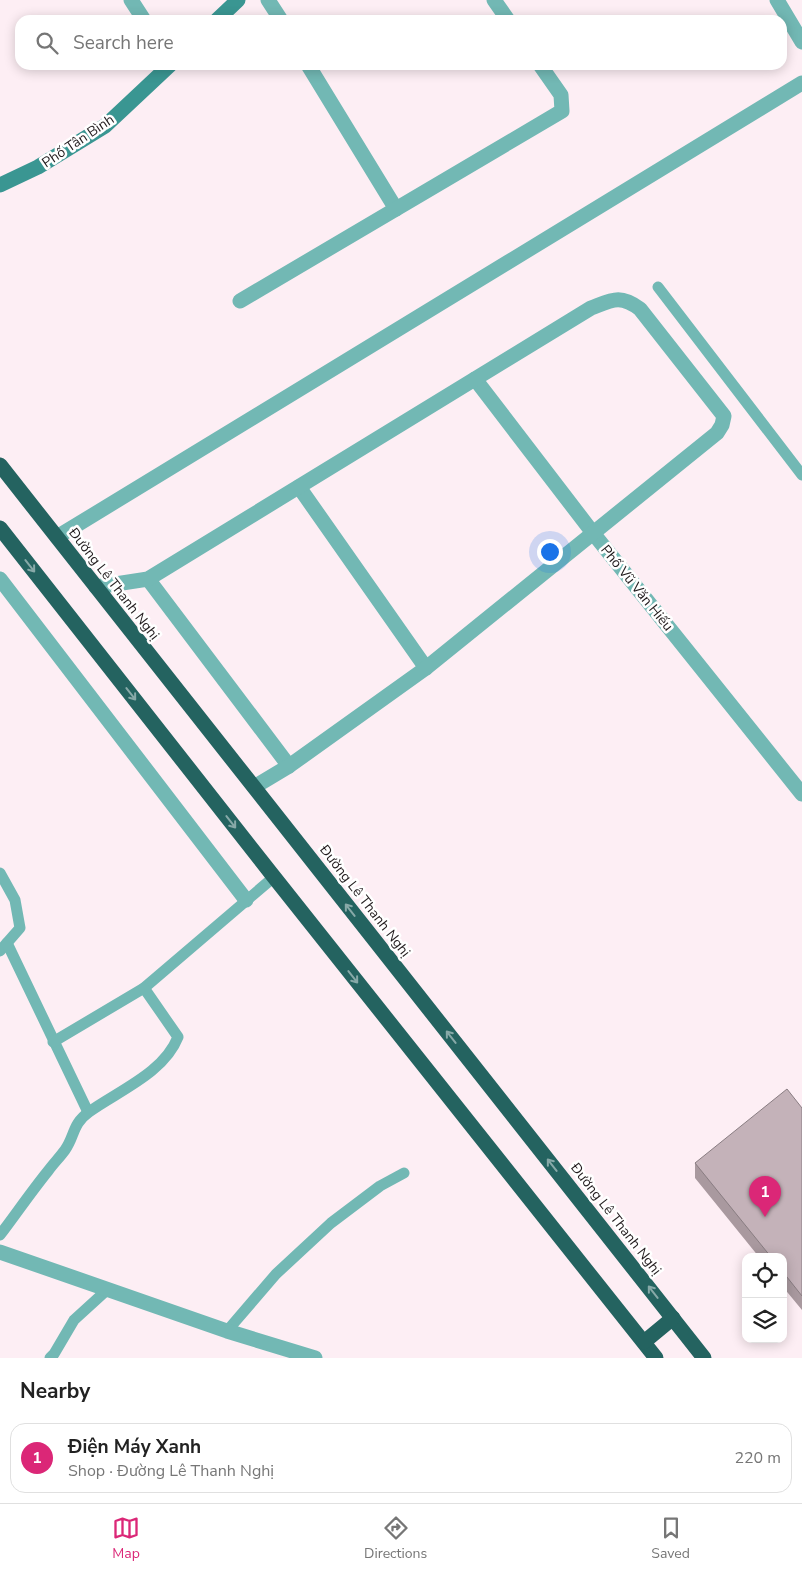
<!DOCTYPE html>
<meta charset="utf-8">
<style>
:root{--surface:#fff;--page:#f2f2f2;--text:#222;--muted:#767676;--line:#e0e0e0;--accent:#db2777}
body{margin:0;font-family:"Nunito Sans",sans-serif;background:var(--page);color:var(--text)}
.controls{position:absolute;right:15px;bottom:15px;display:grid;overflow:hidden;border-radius:10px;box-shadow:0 2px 12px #0003}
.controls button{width:45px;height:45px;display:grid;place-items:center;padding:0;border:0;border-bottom:1px solid var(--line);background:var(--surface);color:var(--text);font:25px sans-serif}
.you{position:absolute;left:549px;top:551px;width:18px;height:18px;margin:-12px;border:4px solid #fff;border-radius:50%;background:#1a73e8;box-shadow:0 0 0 8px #1a73e833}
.badge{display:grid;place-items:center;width:32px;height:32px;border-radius:50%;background:var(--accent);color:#fff;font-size:16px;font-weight:700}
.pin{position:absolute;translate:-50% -41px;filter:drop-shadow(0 1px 2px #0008)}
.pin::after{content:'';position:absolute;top:26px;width:18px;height:15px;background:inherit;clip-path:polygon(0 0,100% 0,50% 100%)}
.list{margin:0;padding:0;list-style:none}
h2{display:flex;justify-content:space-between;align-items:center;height:65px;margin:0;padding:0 20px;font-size:21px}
h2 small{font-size:16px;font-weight:400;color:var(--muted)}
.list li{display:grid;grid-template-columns:32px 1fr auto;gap:15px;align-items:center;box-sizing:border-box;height:70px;margin:0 10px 10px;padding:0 10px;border:1px solid var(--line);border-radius:15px}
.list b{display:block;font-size:19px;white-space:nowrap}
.list p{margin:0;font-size:16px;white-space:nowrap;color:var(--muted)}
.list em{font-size:16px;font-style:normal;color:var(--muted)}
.icon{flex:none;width:28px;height:28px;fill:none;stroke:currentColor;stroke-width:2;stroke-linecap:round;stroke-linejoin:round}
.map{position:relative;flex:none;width:802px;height:1358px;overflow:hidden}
.search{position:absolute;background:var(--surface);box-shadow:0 2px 12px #0003;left:15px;right:15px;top:15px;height:55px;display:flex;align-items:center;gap:12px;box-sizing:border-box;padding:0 18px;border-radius:15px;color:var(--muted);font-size:19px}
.sheet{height:145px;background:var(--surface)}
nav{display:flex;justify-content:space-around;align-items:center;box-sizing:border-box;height:70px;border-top:1px solid var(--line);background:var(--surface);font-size:14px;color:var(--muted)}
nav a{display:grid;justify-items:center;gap:2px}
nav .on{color:var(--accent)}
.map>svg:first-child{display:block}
</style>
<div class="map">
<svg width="802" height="1358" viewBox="0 0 802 1358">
<rect width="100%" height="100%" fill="#fdeef4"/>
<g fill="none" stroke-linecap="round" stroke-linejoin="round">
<g stroke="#72b8b4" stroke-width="11">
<path d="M658,287L802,475"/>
<path d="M0,873L15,900L20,928L0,951"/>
<path d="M7,943L88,1112"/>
<path d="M53,1042L144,988L274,877"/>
<path d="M0,1235C16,1214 31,1192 48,1171C53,1164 60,1157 65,1150C75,1136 72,1124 89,1112C118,1091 164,1073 178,1037L144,988"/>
<path d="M227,1331L276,1274L331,1223L380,1186L404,1173"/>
<path d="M50,1358L54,1354L74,1320L108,1289"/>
</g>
<g stroke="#72b8b4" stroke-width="15">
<path d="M131,0L144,20"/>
<path d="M268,0L281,20"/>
<path d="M494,0L508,20"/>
<path d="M777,0L802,42"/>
<path d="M308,65L396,209"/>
<path d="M240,301L562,111L561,95L540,65"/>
<path d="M475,379L593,533L802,794"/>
<path d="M299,487L426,668"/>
<path d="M57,537L802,83"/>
<path d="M0,579L246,900"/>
<path d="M148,579L289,766"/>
<path d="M96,587L148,579L591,308C612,300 620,294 640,309L724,416L722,425L717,433L426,668L289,766L254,787"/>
<path d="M0,1252L227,1331L315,1358"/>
</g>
<g stroke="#3a9692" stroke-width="15">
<path d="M217,20L238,0"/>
<path d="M0,185L38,167L105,126L170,65"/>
</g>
<g stroke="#246360" stroke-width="15">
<path d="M0,465L704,1358"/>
<path d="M0,528L274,877L656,1358"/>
<path d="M644,1342L673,1318"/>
</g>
</g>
<path fill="#a9999f" d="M802,1108V1310L783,1287V1257H759L695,1178V1163Z"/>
<path fill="#c4b2b9" stroke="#897d82" d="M787,1089L802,1108V1296L783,1272V1257H771L695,1163Z"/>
<defs><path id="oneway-shaft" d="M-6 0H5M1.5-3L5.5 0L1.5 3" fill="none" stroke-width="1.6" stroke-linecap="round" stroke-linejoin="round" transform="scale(1.25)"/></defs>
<g stroke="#87a9a8">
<use href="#oneway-shaft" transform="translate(30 566) rotate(52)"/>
<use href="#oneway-shaft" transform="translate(131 694) rotate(52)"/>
<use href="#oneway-shaft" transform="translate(231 822) rotate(52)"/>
<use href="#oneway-shaft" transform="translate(350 910) rotate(-128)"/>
<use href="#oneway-shaft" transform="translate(353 977) rotate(52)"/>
<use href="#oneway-shaft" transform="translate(451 1037) rotate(-128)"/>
<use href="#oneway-shaft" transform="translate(552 1165) rotate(-128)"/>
<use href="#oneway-shaft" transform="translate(653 1292) rotate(-128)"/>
</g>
<g text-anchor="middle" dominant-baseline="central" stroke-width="5" stroke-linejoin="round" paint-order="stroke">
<g font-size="14" fill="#211b1d" stroke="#fff">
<text transform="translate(78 141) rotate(-34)">Phố Tân Bình</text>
<text transform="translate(114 584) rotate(52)">Đường Lê Thanh Nghị</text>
<text transform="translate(637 588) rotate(51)">Phố Vũ Văn Hiếu</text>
<text transform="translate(365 901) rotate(52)">Đường Lê Thanh Nghị</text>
<text transform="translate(616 1219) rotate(52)">Đường Lê Thanh Nghị</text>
</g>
</g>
</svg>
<div class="controls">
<button><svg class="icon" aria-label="locate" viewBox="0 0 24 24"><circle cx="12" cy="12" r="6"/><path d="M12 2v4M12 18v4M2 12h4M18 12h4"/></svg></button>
<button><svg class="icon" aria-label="layers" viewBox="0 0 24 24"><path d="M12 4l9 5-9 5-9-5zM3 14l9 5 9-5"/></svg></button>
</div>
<div class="you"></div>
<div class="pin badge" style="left:765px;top:1217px">1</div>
<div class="search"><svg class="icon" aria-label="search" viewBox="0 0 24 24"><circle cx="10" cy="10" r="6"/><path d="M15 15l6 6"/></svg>Search here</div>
</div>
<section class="sheet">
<h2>Nearby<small></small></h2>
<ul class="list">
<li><span class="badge">1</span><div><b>Điện Máy Xanh</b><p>Shop · Đường Lê Thanh Nghị</p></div><em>220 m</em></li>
</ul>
</section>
<nav>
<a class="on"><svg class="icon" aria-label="map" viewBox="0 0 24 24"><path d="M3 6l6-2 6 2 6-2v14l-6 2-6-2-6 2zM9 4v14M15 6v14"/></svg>Map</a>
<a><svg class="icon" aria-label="directions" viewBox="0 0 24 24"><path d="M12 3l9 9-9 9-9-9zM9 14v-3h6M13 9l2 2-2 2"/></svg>Directions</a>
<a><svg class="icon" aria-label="saved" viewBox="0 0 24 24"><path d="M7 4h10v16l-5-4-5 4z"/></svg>Saved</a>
</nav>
